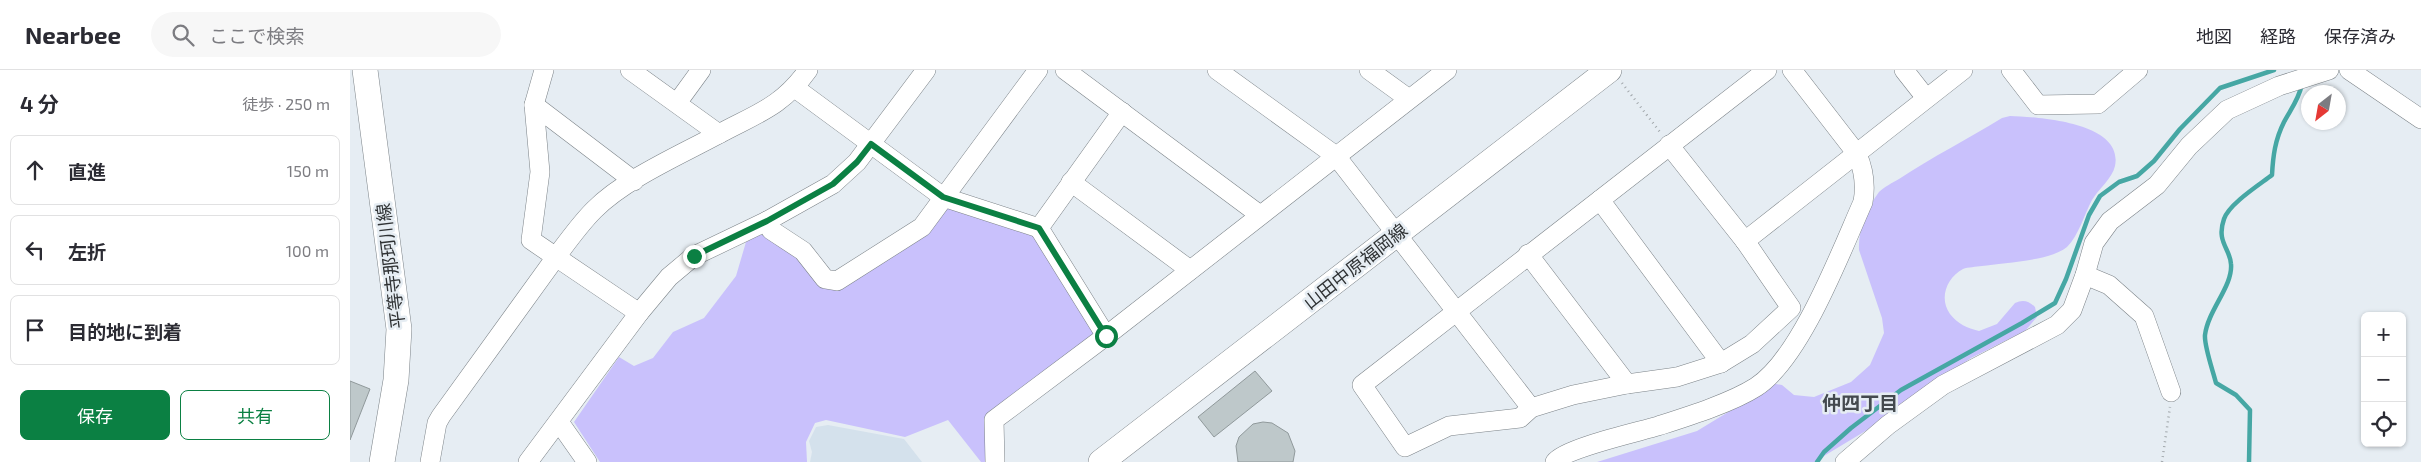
<!DOCTYPE html>
<html lang="ja">
<meta charset="utf-8">
<style>
:root{--surface:#fff;--page:#f7f7f7;--text:#2b2b33;--muted:#7c7c81;--line:#e1e1e2;--accent:#0b8043}
body{margin:0;font-family:"Exo 2","Noto Sans JP",sans-serif;background:var(--page);color:var(--text)}
.controls{position:absolute;right:15px;bottom:15px;display:grid;overflow:hidden;border-radius:8px;box-shadow:0 1px 4px #0004}
.controls button{width:45px;height:45px;display:grid;place-items:center;padding:0;border:0;border-bottom:1px solid var(--line);background:var(--surface);color:var(--text);font:25px sans-serif}
.compass{position:absolute;left:1951px;top:15px;width:45px;height:45px;border-radius:50%;background:var(--surface);box-shadow:0 1px 4px #0004;rotate:211deg}
.stop{position:absolute;width:15px;height:15px;margin:-11px;border:4px solid #0b8043;border-radius:50%;background:#fff}
.stop.end{background:#0b8043;border-color:#fff;box-shadow:0 1px 5px #0008}
.list{margin:0;padding:0;list-style:none}
h2{display:flex;justify-content:space-between;align-items:center;height:65px;margin:0;padding:0 20px;font-size:21px}
h2 small{font-size:16px;font-weight:400;color:var(--muted)}
.list li{display:grid;grid-template-columns:32px 1fr auto;gap:15px;align-items:center;box-sizing:border-box;height:70px;margin:0 10px 10px;padding:0 10px;border:1px solid var(--line);border-radius:8px}
.list b{display:block;font-size:19px;white-space:nowrap}
.list em{font-size:16px;font-style:normal;color:var(--muted)}
.actions{display:flex;gap:10px;padding:15px 20px}
.actions a{flex:1;padding:11px 0;border:1px solid var(--accent);border-radius:8px;text-align:center;font-size:18px;color:var(--accent)}
.actions .main{background:var(--accent);color:#fff}
.icon{flex:none;width:28px;height:28px;fill:none;stroke:currentColor;stroke-width:2;stroke-linecap:round;stroke-linejoin:round}
.map{position:relative;flex:none;width:2071px;height:392px;overflow:hidden}
header{display:flex;align-items:center;gap:30px;box-sizing:border-box;height:70px;padding:0 25px;background:var(--surface);border-bottom:1px solid var(--line)}
header strong{font-size:24px}
nav{display:flex;gap:28px;margin-inline-start:auto;font-size:18px}
.search{width:350px;height:45px;background:var(--page);display:flex;align-items:center;gap:12px;box-sizing:border-box;padding:0 18px;border-radius:28px;color:var(--muted);font-size:19px}
main{display:flex}
aside{flex:1;background:var(--surface)}
.map>svg:first-child{display:block}
</style>
<header>
<strong>Nearbee</strong>
<div class="search"><svg class="icon" aria-label="search" viewBox="0 0 24 24"><circle cx="10" cy="10" r="6"/><path d="M15 15l6 6"/></svg>ここで検索</div>
<nav><a>地図</a><a>経路</a><a>保存済み</a></nav>
</header>
<main>
<aside>
<h2>4 分<small>徒歩 · 250 m</small></h2>
<ul class="list">
<li><svg class="icon" aria-label="ahead" viewBox="0 0 24 24"><path d="M12 20V5M6 11l6-6 6 6"/></svg><div><b>直進</b></div><em>150 m</em></li>
<li><svg class="icon" aria-label="left" viewBox="0 0 24 24"><path d="M17 20v-9H6M10 6l-5 5 5 5"/></svg><div><b>左折</b></div><em>100 m</em></li>
<li><svg class="icon" aria-label="arrive" viewBox="0 0 24 24"><path d="M6 21V4h12l-3 4 3 4H6"/></svg><div><b>目的地に到着</b></div></li>
</ul>
<div class="actions"><a class="main">保存</a><a>共有</a></div>
</aside>
<div class="map">
<svg width="2071" height="392" viewBox="0 0 2071 392">
<rect width="100%" height="100%" fill="#e6edf3"/>
<path fill="#d4e1ec" d="M478,355L554,369L572,392H460L462,382L459,371L466,357Z"/>
<g fill="#c9c1fc">
<path d="M1660,46C1687,47 1774,52 1765,96C1762,109 1749,118 1742,130C1734,145 1729,165 1717,177C1700,191 1653,193 1632,196C1626,197 1618,197 1613,199C1596,208 1589,229 1600,244C1608,254 1617,258 1629,261L1647,254L1665,233C1673,229 1679,231 1685,237L1687,247L1675,261L1621,288L1532,351L1464,392H1247L1347,361L1398,330L1420,313L1432,315L1444,325L1464,327L1501,312L1520,295L1534,263L1532,248L1509,180C1508,159 1517,138 1529,122C1534,117 1542,113 1549,109C1582,87 1618,69 1652,48Z"/>
<path d="M599,136L682,160L748,263L635,352V392H631L598,350L555,367L476,350L465,353L456,372L457,392H250L224,352L269,287L284,296L303,288L323,262L354,248L386,206L396,172C400,170 405,166 410,165C429,160 464,202 475,214L583,152Z"/>
</g>
<g fill="none" stroke-linecap="round" stroke-linejoin="round">
<g stroke="#46a7a4" stroke-width="4.5">
<path d="M1467,392L1474,382L1501,358L1551,320L1672,253L1705,233L1716,209L1739,145L1750,126L1769,112L1787,106L1804,91L1830,59L1870,18L1924,0"/>
<path d="M1899,392L1900,340L1886,325L1866,313C1863,301 1854,276 1855,265C1858,240 1883,216 1881,194C1880,178 1866,172 1874,149C1879,134 1909,115 1922,105C1923,86 1925,70 1934,52C1941,39 1949,29 1952,14"/>
</g>
</g>
<g fill="#bec8ca" stroke="#90999b">
<path d="M905,301L922,321L864,367L848,347Z"/>
<path d="M0,311L20,319L0,370Z"/>
<path d="M913,352L922,353L938,363L945,381L943,392H888L886,376L889,367L903,354Z"/>
</g>
<g fill="none" stroke-linecap="round" stroke-linejoin="round">
<defs>
<g id="minor">
<path d="M280,0L369,64"/>
<path d="M715,0L910,145"/>
<path d="M867,0L986,86L1181,338"/>
<path d="M1019,0L1059,29"/>
<path d="M1554,0L1576,28"/>
<path d="M1661,0L1688,35L1748,34L1788,0"/>
<path d="M1999,0L2071,49"/>
<path d="M445,18L593,127L689,158"/>
<path d="M327,33L351,0"/>
<path d="M184,35L194,0"/>
<path d="M1319,75L1395,171L1613,0"/>
<path d="M284,111L184,35L190,102L181,170L206,187C218,171 230,154 244,140C275,109 328,86 367,65C405,44 431,38 458,0"/>
<path d="M721,112L840,200"/>
<path d="M1250,130L1371,293"/>
<path d="M417,151L421,160L453,181L475,209L487,211L572,157L688,0"/>
<path d="M1395,171L1441,238L1402,274L1371,293L1327,307L1277,314L1223,325L1181,338L1170,348L1099,356L1055,377L1012,315L1417,0"/>
<path d="M1178,184L1277,314"/>
<path d="M1735,205L1759,215L1794,246L1821,322"/>
<path d="M756,266L689,158L772,42"/>
<path d="M209,352L237,392"/>
<path d="M80,392L87,353L91,346L206,187L289,243"/>
<path d="M178,392L289,243L319,207L344,186L417,151L483,114L507,92L576,0"/>
<path d="M645,392L644,350L756,266L1097,0"/>
<path d="M1205,392C1215,378 1288,362 1308,356C1336,347 1381,333 1406,317C1451,288 1491,181 1513,132C1516,115 1514,100 1507,84L1442,0"/>
<path d="M1495,392L1538,355L1593,315L1707,255L1722,240L1735,205L1744,173L1760,151L1807,115L1839,76L1877,40L1929,16L1979,0"/>
</g>
<g id="major">
<path d="M15,0L49,259L46,310L32,392"/>
<path d="M751,392L1259,0"/>
</g>
</defs>
<use href="#minor" stroke="#7c8388" stroke-width="20"/>
<use href="#major" stroke="#7c8388" stroke-width="26"/>
<g stroke="#a1a7ab" stroke-width="2.5" stroke-dasharray="1 4" stroke-linecap="butt">
<path d="M1272,13L1310,62"/>
<path d="M1812,392L1820,337"/>
</g>
<use href="#minor" stroke="#fff" stroke-width="19"/>
<use href="#major" stroke="#fff" stroke-width="25"/>
</g>
<g fill="none" stroke-linecap="round" stroke-linejoin="round">
<path stroke="#0b8043" stroke-width="6" d="M344,186L417,151L483,114L507,92L521,74L593,127L689,158L756,266"/>
</g>
<g text-anchor="middle" dominant-baseline="central" stroke-width="5" stroke-linejoin="round" paint-order="stroke">
<g font-size="18" fill="#2f3234" stroke="#e6edf3">
<text transform="translate(40 196) rotate(-97)">平等寺那珂川線</text>
<text transform="translate(1005 196) rotate(-38)">山田中原福岡線</text>
</g>
<g font-size="19" font-weight="bold" fill="#43494e" stroke="#e6edf3">
<text x="1510" y="332">仲四丁目</text>
</g>
</g>
</svg>
<div class="controls">
<button>+</button>
<button>−</button>
<button><svg class="icon" aria-label="locate" viewBox="0 0 24 24"><circle cx="12" cy="12" r="6"/><path d="M12 2v4M12 18v4M2 12h4M18 12h4"/></svg></button>
</div>
<svg class="compass" viewBox="-18 -18 36 36"><path d="M0-13l5 13h-10z" fill="#e53935"/><path d="M0 13l5-13h-10z" fill="#7c7c81"/></svg>
<div class="stop" style="left:756px;top:266px"></div>
<div class="stop end" style="left:344px;top:186px"></div>
</div>
</main>
